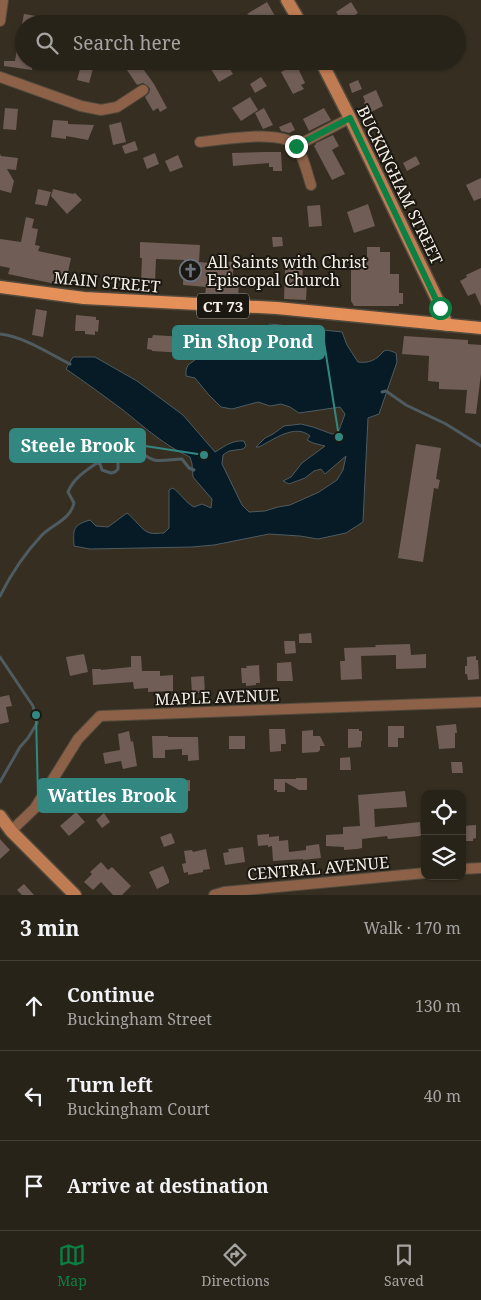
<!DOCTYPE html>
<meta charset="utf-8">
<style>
:root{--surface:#282319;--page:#342f26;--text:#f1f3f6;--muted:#a5a4a2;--line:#444038;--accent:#0b8043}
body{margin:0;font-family:"Noto Serif",serif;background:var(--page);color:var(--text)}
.controls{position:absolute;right:15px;bottom:15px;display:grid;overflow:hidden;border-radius:10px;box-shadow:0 1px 4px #0004}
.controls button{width:45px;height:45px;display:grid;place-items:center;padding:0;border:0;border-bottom:1px solid var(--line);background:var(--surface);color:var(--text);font:25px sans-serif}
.stop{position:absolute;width:15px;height:15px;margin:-11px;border:4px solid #0b8043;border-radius:50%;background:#fff}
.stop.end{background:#0b8043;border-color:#fff;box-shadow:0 1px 5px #0008}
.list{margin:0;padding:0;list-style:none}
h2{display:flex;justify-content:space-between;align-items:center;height:65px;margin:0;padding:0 20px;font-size:21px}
h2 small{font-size:16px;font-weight:400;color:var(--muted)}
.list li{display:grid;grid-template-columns:32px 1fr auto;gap:15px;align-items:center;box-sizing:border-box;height:90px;padding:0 20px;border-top:1px solid var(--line)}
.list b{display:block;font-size:19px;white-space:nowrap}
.list p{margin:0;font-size:16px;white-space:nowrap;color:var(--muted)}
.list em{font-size:16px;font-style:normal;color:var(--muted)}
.icon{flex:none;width:28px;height:28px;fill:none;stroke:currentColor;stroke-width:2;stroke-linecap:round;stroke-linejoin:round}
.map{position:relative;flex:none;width:481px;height:895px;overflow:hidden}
.search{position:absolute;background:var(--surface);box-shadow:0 1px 4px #0004;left:15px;right:15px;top:15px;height:55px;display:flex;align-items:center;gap:12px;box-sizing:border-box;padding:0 18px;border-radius:28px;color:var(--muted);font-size:19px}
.sheet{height:335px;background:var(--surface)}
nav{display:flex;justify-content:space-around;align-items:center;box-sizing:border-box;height:70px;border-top:1px solid var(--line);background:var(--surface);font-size:14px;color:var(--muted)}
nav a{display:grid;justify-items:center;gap:2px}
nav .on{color:var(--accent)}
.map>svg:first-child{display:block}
</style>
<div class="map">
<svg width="481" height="895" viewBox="0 0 481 895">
<rect width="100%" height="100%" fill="#362f21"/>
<path fill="#061b26" stroke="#4e5b60" d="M270,324L342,332L347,345L358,362C366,363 371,362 378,357C380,355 382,353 384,351C388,349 393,352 396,353L397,362L379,414L368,418L363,522L346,533L318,539L300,536L269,534L214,545L192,547L90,549L74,546C73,529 73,525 90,520L96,526L108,527L127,513C135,519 142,531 150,533C154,534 160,533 164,533L169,528V490L173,488C181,494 185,502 194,507L202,504L211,508L212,499L193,477L192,464L190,457C165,446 144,427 123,410C104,396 85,382 66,369L73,357H95L137,381L183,415L215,452C225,446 232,440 244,441L246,446L243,449L229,451L223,455L222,464L242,505L249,512L265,511L278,507L290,505L319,492L337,480L343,470L346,456L325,474L321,469L314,471L305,478L289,484L283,481L291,477L302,463L325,446L313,443L307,440L310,436C295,423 273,440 259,447H256L265,438L273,434L284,426L301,424L313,427L332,434L338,433L345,414L340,407L299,413L290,407L281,404L270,406L258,402L232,409L221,407L208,394L195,378L186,376V370L188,365L222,340L239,345L249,343Z"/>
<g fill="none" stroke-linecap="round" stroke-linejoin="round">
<g stroke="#4e5b60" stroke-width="3">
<path d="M0,334C25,337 48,353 70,364"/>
<path d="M382,392L386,391L406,405L446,424L481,446"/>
<path d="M0,596C11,574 25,553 42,535C53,524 70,520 74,503L68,492C73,479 85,471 97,463L100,464L102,470L111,473L115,472L118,469V461C124,459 127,454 135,453C145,452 146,458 154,460C162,462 173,459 182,459L189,468L194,470"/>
<path d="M0,657L33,706L37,723L28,738L20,747L0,782"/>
</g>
</g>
<g fill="#6f5d56">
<path d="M267,2L275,16L262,24H247L243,18L249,15L247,14Z"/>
<path d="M351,2L358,13L355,15L361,24H344L336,12Z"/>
<path d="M24,14L54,19L53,24H22Z"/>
<path d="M79,15L102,20V24H78Z"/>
<path d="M19,38L24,39V61H33L32,70L4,66V61H15Z"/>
<path d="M206,61H225L233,74L219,82Z"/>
<path d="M82,62L94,65L89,83L77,80Z"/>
<path d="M138,62L154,84L167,108L160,112L158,108L153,111L145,97L149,93L150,89L148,86L143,83L137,85L127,70Z"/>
<path d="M291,62L293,66L296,64L305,83L301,85L304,89L293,94L281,72L285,70L283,67Z"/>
<path d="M261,77L267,86L255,93L250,84Z"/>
<path d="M358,80L362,89L352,93L349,84Z"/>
<path d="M376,90L383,106L369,113L364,103L365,101L363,96Z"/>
<path d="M250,97L258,110L241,121L232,108Z"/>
<path d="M5,108L18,109L16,130L3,129Z"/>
<path d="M264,108L273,125L263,129L255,113Z"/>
<path d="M324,108L331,120L309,131L303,119Z"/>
<path d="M53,120L68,121V124L94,125L88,140L66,136V139L51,137Z"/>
<path d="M121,122L126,142L113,145L109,125Z"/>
<path d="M291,122L295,130L289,133L281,131L279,127Z"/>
<path d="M333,135L339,146L332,150L345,174L332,180L314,146L316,144V143Z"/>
<path d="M135,141L138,150L125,154L122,146Z"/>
<path d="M265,152H281L282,171H273V167H269V163L233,166L232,153Z"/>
<path d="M155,153L159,164L147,169L143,158Z"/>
<path d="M0,154L1,156L18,158L16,170L7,169L14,181L11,193L0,190Z"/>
<path d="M178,155L183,167L170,172L165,161Z"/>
<path d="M416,156L420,164L407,171L403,163Z"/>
<path d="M481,178V198L474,201L466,185Z"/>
<path d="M38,189L51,192L47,206L35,204Z"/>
<path d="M53,189L73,194L75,193L82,200L67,214L51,196Z"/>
<path d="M368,204L375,226L354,233L347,212Z"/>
<path d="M320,205L322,226L309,227L307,206Z"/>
<path d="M26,217L34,219L32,228L38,229L35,245L40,246L38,251L71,258L65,286L8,274L10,268L0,266V239L21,242Z"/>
<path d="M272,237H282L283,246L273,247Z"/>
<path d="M140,242L200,245L199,262L220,264V261L234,262L232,281H239L238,298L205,296L206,287L183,285L184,260L156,259L155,283H141L142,258H140Z"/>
<path d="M367,247H380V252H390V274H399V293H403V304H399V306H354L351,301V263H367Z"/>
<path d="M288,260L300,261L299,267H303L302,281H307L306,300L284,299L285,268H287Z"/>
<path d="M481,268V306L475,293L468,296L460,281L467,277L466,275Z"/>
<path d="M36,309L47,311L43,337L32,335Z"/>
<path d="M76,315L96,317V320H99L98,332L95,331V335L85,334V331H75Z"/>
<path d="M153,335L185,337L184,353L152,351V350L147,349L148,338H152Z"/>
<path d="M404,336L468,340V344L481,345V374L476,414L465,413L467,390L439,389V382L428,381L429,356L402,354Z"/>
<path d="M416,444L441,448L436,479L440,480L438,489L434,488L423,562L398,558Z"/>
<path d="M311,633L312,643H299V634Z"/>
<path d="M284,641H295L296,653L285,654Z"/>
<path d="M410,644L411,655L426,654V668L396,669V655L361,656L362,679L341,680L340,661H345L344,648L376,647L375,645Z"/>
<path d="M84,654L88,672L70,676L66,657Z"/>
<path d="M131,656H141L142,671H160V676L173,675V691L148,692V688L134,689L133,682L93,685L92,669H101V670L131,667Z"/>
<path d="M476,656V660H478L479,679L468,680L467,674H465V666H467V657Z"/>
<path d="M291,662L293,681H277V663Z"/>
<path d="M259,665L260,683H256V685L246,686V683H242L241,668H247L246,666Z"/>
<path d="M204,676L205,693H192L191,677Z"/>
<path d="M9,695L12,706L6,707L9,722L0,724V697Z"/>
<path d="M456,724L457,733H455V748L439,749L436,726Z"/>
<path d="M388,726H404V738H398V747H388Z"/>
<path d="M269,729H285L286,744H281V751L270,752Z"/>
<path d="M348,729H359V731H362V741H361V747L348,748Z"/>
<path d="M313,730V736H320L325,746H320V750L318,752L302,753V731Z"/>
<path d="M129,731L131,742L133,741L137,766L123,769L121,761L105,764L103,753L120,750L118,734Z"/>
<path d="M152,736H168V737H198L199,760L188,761V755H182V749L165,750V758H153Z"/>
<rect x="229" y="736" width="16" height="13"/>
<path d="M350,757L351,770H340V758Z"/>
<path d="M451,762H462L463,773H452Z"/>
<path d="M296,778H307V790H299L285,782V792H277V790H274V779H296Z"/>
<path d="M190,780V791L177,792V781Z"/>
<path d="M405,791L407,807L374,809L375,827L420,822L421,836L388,839L387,836L362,839V848L357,849L344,850V847L326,846V835L343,834V827L360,826L358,795Z"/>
<path d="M76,812L85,822L69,836L60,826Z"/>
<path d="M104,813L110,822L102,828L96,820Z"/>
<path d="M476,825V838L473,839V841H464L463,826Z"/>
<path d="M171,833L175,843L164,847L160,837Z"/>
<path d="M269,834V837L279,836V841L288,840L289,852L306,850V846L319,844L321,858L303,860V859L273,861L272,846L268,847V845L258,846L257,835Z"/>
<path d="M0,839L10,850L0,859Z"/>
<path d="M243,847L245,862L225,865L223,853L229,852L228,849Z"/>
<path d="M206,849L210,869L203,870V872L188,875V872L184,873L182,864L186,863L184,851L192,850L193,852Z"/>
<path d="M101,862L108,870L112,867L131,886L122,895H113L101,882L93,890L84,882L92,874L90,872Z"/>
<path d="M163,866L169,880V883L157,889L149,872Z"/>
<path d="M24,884L34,895H22L17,890Z"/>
</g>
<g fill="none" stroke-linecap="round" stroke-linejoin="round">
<defs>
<g id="street">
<path d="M0,21L3,0"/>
<path d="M0,77L81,106L101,110L117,107L143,90"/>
<path d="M200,142C222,140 280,129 295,145C303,154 307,173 311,185"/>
<path d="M296,146L350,118"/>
<path d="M11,831L35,808L78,739L100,716L481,702"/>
<path d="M462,869L481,868"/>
<path d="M214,895L224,892L425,873"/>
</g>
<g id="secondary">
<path d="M287,0L301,24"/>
<path d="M321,61L350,118L437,299L447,325"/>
<path d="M0,816L11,831L75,895"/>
</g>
<path id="primary" d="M0,287L84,298L277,308L481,328"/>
</defs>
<use href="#street" stroke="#514a3d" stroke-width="12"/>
<use href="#secondary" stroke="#514a3d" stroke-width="15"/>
<use href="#primary" stroke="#514a3d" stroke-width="15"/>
<use href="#street" stroke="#8c6148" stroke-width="10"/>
<use href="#secondary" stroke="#bf7c52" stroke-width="12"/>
<use href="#primary" stroke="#e69059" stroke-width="12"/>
</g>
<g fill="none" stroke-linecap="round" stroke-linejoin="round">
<path stroke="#0b8043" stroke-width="6" d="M296,146L350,118L440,308"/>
</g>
<defs>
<symbol id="church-ring" viewBox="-11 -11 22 22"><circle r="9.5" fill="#1b1711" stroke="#6b7280" stroke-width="1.5"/><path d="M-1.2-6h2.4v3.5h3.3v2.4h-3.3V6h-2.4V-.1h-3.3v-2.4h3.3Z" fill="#6b7280"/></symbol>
</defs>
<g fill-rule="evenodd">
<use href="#church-ring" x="178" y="258" width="25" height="25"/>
</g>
<g text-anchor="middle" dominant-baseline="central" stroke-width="4" stroke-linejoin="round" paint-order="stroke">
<rect fill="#1b1711" stroke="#b4b0a8" stroke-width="1" x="197" y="293.5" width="52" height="25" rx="4"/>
<g font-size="15" font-weight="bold" fill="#f6f1e8">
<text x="223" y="306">CT 73</text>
</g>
<g font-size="16" fill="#f6f1e8" stroke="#1b1711">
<text transform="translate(400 185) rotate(64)">BUCKINGHAM STREET</text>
<text transform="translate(107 282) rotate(5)">MAIN STREET</text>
<text transform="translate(217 697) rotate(-2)">MAPLE AVENUE</text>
<text transform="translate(318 868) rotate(-5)">CENTRAL AVENUE</text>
</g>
<g font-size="16" fill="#f6f1e8" stroke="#1b1711" text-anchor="start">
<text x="207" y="262">All Saints with Christ<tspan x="207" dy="18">Episcopal Church</tspan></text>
</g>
</g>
<path fill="none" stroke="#328880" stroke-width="2" d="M339 437L324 342M204 455L145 446M36 715L38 796"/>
<g fill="#328880" stroke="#1b1711" stroke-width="2">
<circle cx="339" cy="437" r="5"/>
<circle cx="204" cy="455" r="5"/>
<circle cx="36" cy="715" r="5"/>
</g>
<g fill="#328880" stroke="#328880" stroke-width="2">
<rect x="173" y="326" width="151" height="33" rx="5"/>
<rect x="10" y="429" width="135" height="33" rx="5"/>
<rect x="38" y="779" width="149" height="33" rx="5"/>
</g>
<g font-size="18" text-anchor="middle" font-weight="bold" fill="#fff">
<text x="248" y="348">Pin Shop Pond</text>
<text x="78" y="452">Steele Brook</text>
<text x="112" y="802">Wattles Brook</text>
</g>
</svg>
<div class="controls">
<button><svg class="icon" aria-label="locate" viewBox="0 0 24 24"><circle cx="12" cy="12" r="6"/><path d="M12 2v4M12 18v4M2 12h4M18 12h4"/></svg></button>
<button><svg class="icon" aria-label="layers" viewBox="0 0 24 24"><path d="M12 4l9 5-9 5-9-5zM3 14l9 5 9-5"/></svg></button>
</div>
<div class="stop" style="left:440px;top:308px"></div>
<div class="stop end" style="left:296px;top:146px"></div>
<div class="search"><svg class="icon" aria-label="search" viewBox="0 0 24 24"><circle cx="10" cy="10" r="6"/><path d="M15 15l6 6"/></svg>Search here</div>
</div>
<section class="sheet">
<h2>3 min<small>Walk · 170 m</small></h2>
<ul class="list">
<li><svg class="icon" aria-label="ahead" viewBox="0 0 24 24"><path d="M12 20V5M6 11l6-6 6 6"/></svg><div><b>Continue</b><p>Buckingham Street</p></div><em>130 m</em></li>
<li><svg class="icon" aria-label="left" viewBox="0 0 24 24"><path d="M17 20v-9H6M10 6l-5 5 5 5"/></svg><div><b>Turn left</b><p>Buckingham Court</p></div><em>40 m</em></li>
<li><svg class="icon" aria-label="arrive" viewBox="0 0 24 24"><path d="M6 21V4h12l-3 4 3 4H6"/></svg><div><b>Arrive at destination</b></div></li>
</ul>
</section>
<nav>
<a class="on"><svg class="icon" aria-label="map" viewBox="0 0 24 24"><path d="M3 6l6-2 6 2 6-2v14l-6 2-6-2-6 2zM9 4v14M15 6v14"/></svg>Map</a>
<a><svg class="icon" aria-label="directions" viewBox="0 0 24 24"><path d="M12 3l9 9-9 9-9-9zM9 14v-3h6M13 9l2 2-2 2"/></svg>Directions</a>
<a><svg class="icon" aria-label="saved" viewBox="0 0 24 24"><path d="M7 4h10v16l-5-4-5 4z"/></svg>Saved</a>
</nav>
